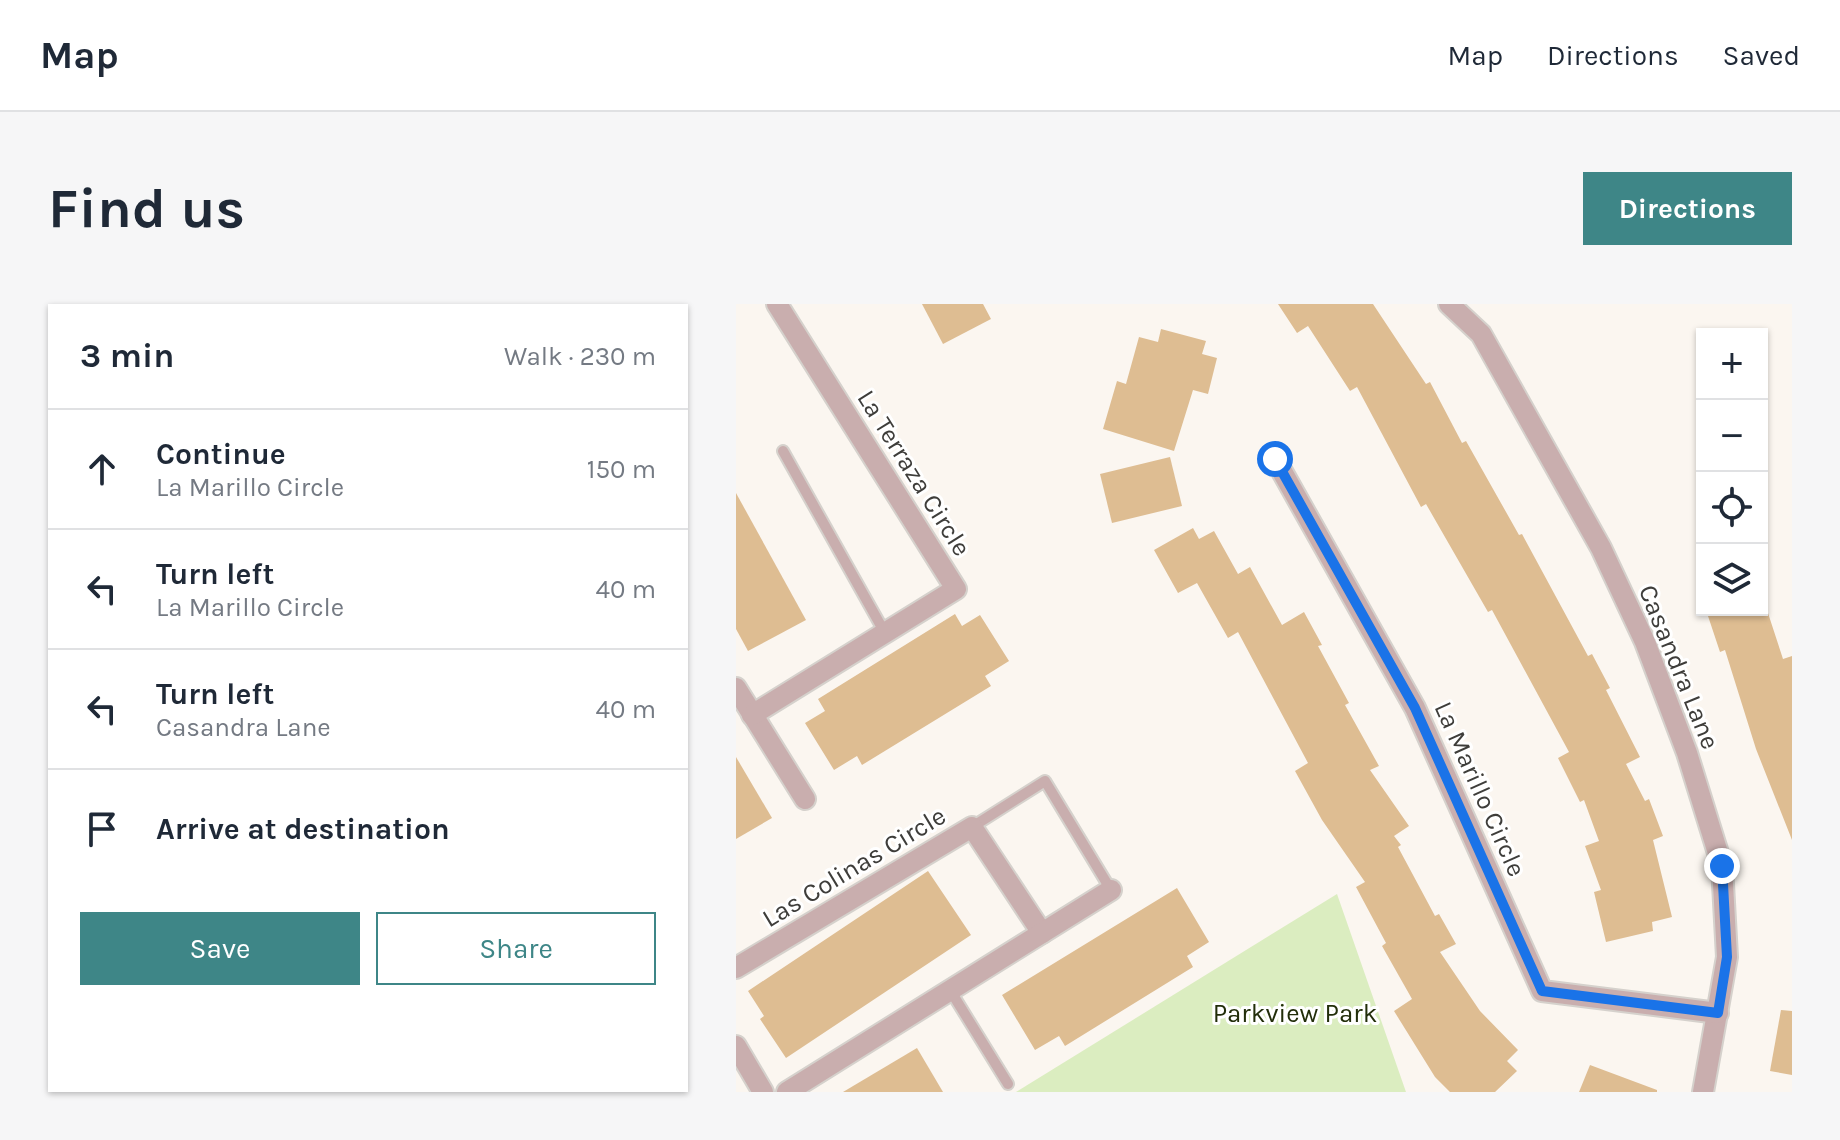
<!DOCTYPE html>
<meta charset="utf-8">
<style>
:root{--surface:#fff;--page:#f6f6f7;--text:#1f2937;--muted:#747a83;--line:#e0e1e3;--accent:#3e8687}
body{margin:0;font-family:Karla,sans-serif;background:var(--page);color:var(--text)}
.controls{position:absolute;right:24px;top:24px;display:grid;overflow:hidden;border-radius:0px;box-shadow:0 2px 6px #0004}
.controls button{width:72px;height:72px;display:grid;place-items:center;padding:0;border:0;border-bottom:2px solid var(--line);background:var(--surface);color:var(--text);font:40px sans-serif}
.stop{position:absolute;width:24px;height:24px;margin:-18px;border:6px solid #1a73e8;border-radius:50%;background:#fff}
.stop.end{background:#1a73e8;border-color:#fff;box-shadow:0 2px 8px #0008}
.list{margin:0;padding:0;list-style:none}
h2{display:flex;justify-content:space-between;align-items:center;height:104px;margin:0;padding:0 32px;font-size:34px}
h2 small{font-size:26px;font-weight:400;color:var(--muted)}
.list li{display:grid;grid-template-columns:52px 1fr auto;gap:24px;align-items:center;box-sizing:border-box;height:120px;padding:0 32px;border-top:2px solid var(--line)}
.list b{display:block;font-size:30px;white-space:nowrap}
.list p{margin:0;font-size:26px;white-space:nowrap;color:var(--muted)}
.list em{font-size:26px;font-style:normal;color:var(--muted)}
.actions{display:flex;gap:16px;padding:24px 32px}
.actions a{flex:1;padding:18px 0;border:2px solid var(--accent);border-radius:0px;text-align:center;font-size:28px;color:var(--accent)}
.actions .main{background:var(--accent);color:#fff}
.icon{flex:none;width:44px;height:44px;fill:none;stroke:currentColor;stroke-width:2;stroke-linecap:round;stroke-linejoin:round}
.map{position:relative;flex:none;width:1056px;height:788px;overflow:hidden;border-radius:0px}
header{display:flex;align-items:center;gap:48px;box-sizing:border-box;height:112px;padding:0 40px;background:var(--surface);border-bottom:2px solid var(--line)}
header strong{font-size:38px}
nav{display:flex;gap:44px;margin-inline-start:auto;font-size:28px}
.intro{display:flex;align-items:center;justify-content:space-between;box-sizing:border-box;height:192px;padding:0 48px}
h1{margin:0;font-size:56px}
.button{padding:20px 36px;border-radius:0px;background:var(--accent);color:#fff;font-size:28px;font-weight:700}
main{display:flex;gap:48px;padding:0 48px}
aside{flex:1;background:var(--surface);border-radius:0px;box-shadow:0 2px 6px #0004}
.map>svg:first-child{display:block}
</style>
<header>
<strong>Map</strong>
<nav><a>Map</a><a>Directions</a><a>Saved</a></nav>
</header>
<div class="intro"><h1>Find us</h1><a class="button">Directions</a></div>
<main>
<aside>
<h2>3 min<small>Walk · 230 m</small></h2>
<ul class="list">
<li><svg class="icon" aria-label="ahead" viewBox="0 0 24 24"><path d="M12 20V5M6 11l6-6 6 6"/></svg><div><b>Continue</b><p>La Marillo Circle</p></div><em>150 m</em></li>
<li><svg class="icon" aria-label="left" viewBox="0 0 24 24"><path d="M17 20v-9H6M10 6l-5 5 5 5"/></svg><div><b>Turn left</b><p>La Marillo Circle</p></div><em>40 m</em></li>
<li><svg class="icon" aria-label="left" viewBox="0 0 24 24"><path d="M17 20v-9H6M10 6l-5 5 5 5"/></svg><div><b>Turn left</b><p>Casandra Lane</p></div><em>40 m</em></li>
<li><svg class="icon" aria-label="arrive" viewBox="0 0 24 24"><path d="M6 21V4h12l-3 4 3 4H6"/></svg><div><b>Arrive at destination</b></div></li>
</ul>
<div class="actions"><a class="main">Save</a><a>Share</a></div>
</aside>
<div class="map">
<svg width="1056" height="788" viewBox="0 0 1056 788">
<rect width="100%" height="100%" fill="#fbf6f0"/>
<path fill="#dbedc0" d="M601,590L670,788H280Z"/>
<g fill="#debd92">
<path d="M186,0H247L255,15L207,40Z"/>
<path d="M542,0H637L690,80L694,78L726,139L730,137L783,231L786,230L852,352L856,350L874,384L870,386L904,453L890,460L909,497L913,495L927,532L917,536L936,613L916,618L917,627L870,638L858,588L865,586L849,542L863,537L848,496L844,498L822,454L833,448L756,306L752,308L690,200L685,203L621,83L614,87L572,22L561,29Z"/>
<path d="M425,25L470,37L466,50L481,54L472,90L457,86L438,147L367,125L381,77L390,80L403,33L422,38Z"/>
<path d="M434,153L446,202L376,219L364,170Z"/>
<path d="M0,189L70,316L12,347L0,325Z"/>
<path d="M457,224L463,235L478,227L502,270L514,263L546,321L568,308L586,341L582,342L613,399L609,401L643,462L634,466L673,522L658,532L665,541L662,543L699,612L703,610L720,640L704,648L744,707L782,746L771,757L781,767L759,788H714L699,773L658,707L676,695L646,642L650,639L620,583L629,578L586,516L559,467L572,459L502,328L492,334L461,279L442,289L418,246Z"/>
<path d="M970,306H1031L1047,355L1056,352V536L1020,445L989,346L984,348Z"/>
<path d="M219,310L226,322L244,311L273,357L249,372L255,382L126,461L121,452L98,466L69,419L89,407L82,395Z"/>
<path d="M0,453L36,514L0,535Z"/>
<path d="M192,567L235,631L50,754L24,715L28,712L12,687Z"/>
<path d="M441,584L473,638L451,652L457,663L329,742L323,732L299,746L266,691Z"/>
<path d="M1045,706L1056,707V771L1034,767Z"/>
<path d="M181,744L207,788H107Z"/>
<path d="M854,761L921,786V788H843Z"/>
</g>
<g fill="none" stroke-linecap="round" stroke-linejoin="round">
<defs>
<g id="lane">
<path d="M47,147L149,329"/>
<path d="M236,523L309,477L375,586"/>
<path d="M214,686L272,780"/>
</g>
<g id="street">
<path d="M713,0L745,30L865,244L909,338L951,449L986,562L991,653L967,788"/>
<path d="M539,155L679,404L806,687L982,709"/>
<path d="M0,384L69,495"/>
<path d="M16,411L220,285L41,0"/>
<path d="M0,664L236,523L306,629"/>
<path d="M0,742L27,788"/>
<path d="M51,788L375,586"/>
</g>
</defs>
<use href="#lane" stroke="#d5d1cc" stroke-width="14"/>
<use href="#street" stroke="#d5d1cc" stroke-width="24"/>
<use href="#lane" stroke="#c9aeae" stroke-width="10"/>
<use href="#street" stroke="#c9aeae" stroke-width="20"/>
</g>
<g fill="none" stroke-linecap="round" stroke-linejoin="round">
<path stroke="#1a73e8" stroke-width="10" d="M539,155L679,404L806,687L982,709L991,653L986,562"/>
</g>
<g text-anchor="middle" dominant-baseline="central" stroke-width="6" stroke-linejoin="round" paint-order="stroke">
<g font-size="26" fill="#3e3d3a" stroke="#fff">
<text transform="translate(178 169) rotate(58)">La Terraza Circle</text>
<text transform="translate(943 363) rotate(68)">Casandra Lane</text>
<text transform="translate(744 485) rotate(66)">La Marillo Circle</text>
<text transform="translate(118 563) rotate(-31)">Las Colinas Circle</text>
</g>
<g font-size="26" fill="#222e0a" stroke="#fff">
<text x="559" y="709">Parkview Park</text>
</g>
</g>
</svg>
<div class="controls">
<button>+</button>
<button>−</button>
<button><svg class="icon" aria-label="locate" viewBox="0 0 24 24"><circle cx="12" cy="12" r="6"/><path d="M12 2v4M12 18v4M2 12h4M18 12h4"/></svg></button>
<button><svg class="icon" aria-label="layers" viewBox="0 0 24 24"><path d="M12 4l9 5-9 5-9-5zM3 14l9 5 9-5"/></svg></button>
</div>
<div class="stop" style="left:539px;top:155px"></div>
<div class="stop end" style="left:986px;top:562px"></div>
</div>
</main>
